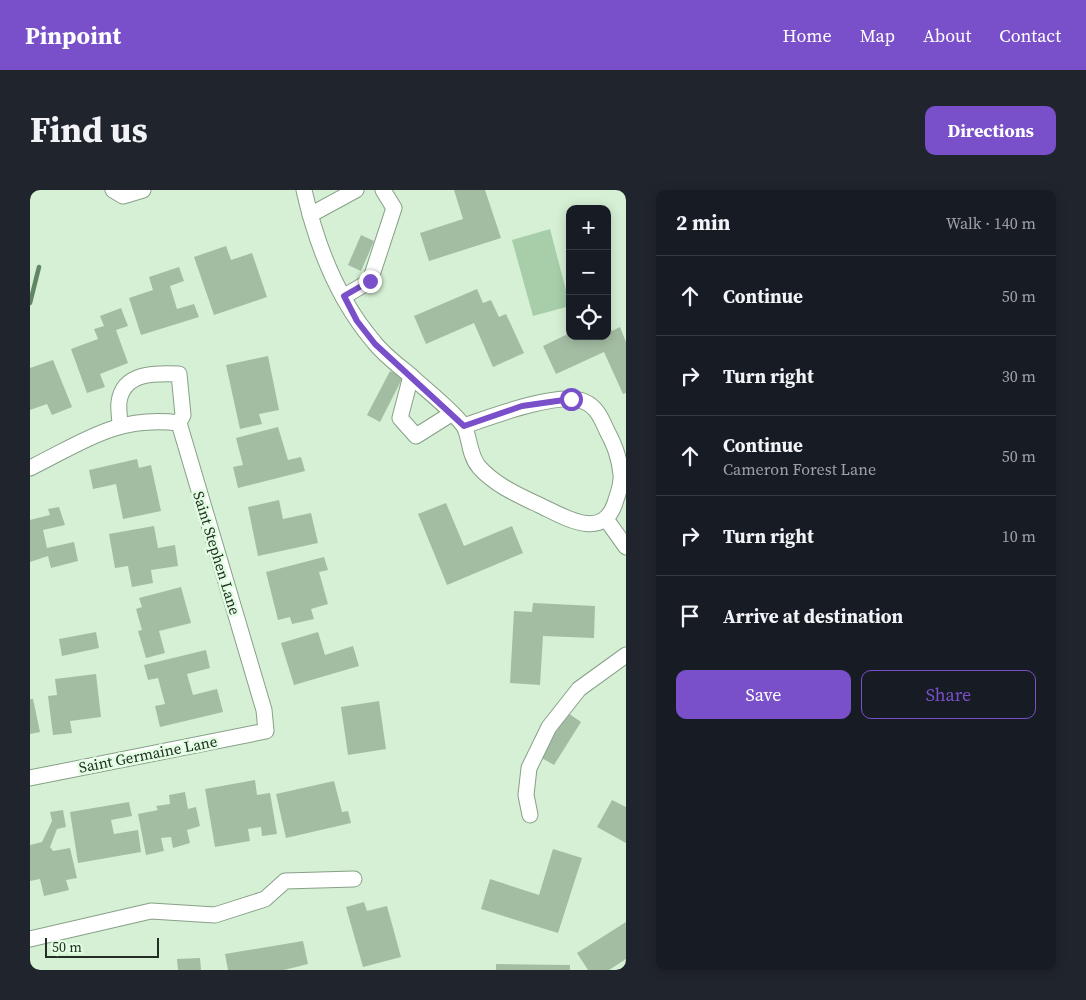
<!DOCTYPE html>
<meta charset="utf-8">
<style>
:root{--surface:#171b24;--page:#20242c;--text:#f1f3f6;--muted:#9ea1a6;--line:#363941;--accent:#7950c9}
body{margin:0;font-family:"Source Serif 4",serif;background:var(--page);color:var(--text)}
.controls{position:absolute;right:15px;top:15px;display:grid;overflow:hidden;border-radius:10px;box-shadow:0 2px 12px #0003}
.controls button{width:45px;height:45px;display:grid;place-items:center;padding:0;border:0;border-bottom:1px solid var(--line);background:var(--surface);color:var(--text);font:25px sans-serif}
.scale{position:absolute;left:15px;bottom:12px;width:114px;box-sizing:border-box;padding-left:5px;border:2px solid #222d23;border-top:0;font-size:14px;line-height:18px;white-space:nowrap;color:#222d23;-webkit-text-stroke:4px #e2fee2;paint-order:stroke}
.stop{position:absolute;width:15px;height:15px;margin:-11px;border:4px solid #7950c9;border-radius:50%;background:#fff}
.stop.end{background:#7950c9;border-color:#fff;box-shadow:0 1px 5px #0008}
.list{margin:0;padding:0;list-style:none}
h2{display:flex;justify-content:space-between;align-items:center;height:65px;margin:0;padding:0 20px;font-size:21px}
h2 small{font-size:16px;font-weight:400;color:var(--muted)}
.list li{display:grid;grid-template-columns:32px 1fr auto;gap:15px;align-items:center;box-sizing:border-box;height:80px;padding:0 20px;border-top:1px solid var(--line)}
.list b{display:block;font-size:19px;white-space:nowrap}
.list p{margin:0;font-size:16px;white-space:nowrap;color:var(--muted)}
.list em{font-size:16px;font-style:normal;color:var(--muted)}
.actions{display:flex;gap:10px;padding:15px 20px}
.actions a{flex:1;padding:11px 0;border:1px solid var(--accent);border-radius:10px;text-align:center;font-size:18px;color:var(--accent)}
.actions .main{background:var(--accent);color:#fff}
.icon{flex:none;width:28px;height:28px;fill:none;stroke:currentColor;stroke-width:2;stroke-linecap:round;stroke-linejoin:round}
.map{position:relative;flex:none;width:596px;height:780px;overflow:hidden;border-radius:10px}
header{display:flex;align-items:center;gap:30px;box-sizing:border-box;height:70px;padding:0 25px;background:var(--accent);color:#fff}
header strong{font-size:24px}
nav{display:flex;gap:28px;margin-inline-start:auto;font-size:18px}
.intro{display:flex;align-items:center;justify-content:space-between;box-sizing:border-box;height:120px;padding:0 30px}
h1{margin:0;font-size:35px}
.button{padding:12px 22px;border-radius:10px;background:var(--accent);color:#fff;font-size:18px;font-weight:700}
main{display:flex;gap:30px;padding:0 30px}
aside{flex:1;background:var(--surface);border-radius:10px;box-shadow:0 2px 12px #0003}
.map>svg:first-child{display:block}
</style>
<header>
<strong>Pinpoint</strong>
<nav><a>Home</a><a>Map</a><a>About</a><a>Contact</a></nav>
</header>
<div class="intro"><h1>Find us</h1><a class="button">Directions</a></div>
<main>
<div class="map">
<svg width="596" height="780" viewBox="0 0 596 780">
<rect width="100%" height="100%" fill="#d5f0d5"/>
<path fill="#a7cea8" d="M520,39L540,116L503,126L482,50Z"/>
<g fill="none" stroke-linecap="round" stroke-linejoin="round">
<path stroke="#618663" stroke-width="4.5" d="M0,113L9,77"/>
</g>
<g fill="#a3bda3">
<path d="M424,0H455L471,48L399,71L390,43L433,29Z"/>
<path d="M331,45L344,51L331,81L318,75Z"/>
<path d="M196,56L201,70L222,63L237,107L184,125L164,67Z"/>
<path d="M149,77L154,91L140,96L147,119L164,114L169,127L111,145L99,108L123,100L119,87Z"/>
<path d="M447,99L453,113L461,110L469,127L476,124L494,163L463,177L444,133L396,154L384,126Z"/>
<path d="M91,118L98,136L86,140L98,173L70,184L75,197L57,203L41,159L68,149L64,139L74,136L70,126Z"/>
<path d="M577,132L582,141L590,137L596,152V203L593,204L574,162L526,184L513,156L540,143V146H577Z"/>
<path d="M238,166L249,220L229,224L232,234L210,239L196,175Z"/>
<path d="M23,170L42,217L22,225L17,214L0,220V178Z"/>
<path d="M360,181L373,187L350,232L337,225Z"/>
<path d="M248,237L258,270L271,267L275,281L208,298L203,277L213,275L206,248Z"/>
<path d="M107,269L109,278L121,275L131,321L93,329L86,294L63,299L59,280Z"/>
<path d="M249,310L253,329L281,323L288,353L228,366L218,317Z"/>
<path d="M416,313L434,356L482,336L493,363L417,395L388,324Z"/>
<path d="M29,317L35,335L13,340L17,358L44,352L48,371L21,378L18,366L0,372V330L20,325L18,319Z"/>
<path d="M124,336L128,358L145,355L148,376L121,380L123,393L102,397L98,376L85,378L79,344Z"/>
<path d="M294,367L298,380L289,382L298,414L281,419L284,429L262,434L260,427L248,430L236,382Z"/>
<path d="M151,397L161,433L129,441L135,463L116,468L108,441L112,440L106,419L112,417L109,408Z"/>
<path d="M503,413L565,416L564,448L513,446L510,495L480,493L484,421L502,422Z"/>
<path d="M66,442L69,458L32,466L29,449Z"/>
<path d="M288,442L295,465L323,456L329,476L264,495L251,453Z"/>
<path d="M176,460L180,478L157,484L163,505L187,499L193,522L130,537L125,516L135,514L128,488L118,490L114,475Z"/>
<path d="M66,484L71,527L40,531L42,543L23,545L18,506L27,505L25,489Z"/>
<path d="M0,509H3L10,542L0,544Z"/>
<path d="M349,511L356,559L318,565L311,517Z"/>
<path d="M538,523L551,532L524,575L510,567Z"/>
<path d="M225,590L227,605L240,603L247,644L232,646L231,637L218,639L220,651L185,657L175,599Z"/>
<path d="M304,591L312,622L318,621L321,633L256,648L246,604Z"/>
<path d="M155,602L158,619L166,617L170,636L157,640L160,653L143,658L141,647L131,648L134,661L116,665L108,624L128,620L126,616L140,614L139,605Z"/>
<path d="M582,610L596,617V653L567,637Z"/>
<path d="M99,612L102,626L81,630L84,644L108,640L111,662L48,673L40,622Z"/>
<path d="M33,620L36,637L27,639L20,657L23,661L40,658L47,688L36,690L39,700L14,706L10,689L0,691V655L12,652L22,631L20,622Z"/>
<path d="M523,659L552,668L528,743L451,719L460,689L509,705Z"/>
<path d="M334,712L337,721L357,716L371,767L333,777L316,717Z"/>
<path d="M596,732V769L579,780H558L547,763Z"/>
<path d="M273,751L278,774L254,780H198L195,764Z"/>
<path d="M170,768L171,780H148L147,769Z"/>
<path d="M466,774L540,775V780H466Z"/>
</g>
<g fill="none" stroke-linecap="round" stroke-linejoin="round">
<defs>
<g id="minor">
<path d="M83,0L93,6L113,0"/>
<path d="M274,0C286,53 308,110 344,152C354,165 368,175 381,186"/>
<path d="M280,25L326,0"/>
<path d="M313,107L340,91L364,18L353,0"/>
<path d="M421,224L386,246L370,228L381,186C397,201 419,217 433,235C440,244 438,264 449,277C465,295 488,305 509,315C533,326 572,352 585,313C588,303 592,295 591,284C589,267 585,256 577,241C572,230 567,217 555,212C531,200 460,227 434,236"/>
<path d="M0,278C53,252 87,225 149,233"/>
<path d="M576,329L596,357"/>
<path d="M0,588L236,541L234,520L149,233L153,225L149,184C125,183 93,182 89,212C88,219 90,228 90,236"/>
<path d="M500,625L496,605L499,578L519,537L549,499L596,465"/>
<path d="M0,749L121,721L185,725L235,709L255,691L324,689"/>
</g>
</defs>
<use href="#minor" stroke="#87a087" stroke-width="17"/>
<use href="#minor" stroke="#fff" stroke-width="15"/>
</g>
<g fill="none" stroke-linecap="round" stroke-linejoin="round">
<path stroke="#7950c9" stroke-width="6" d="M340,91L314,106L327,131L345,154L434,236L492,216L541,209"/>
</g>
<g text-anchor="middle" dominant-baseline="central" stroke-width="5" stroke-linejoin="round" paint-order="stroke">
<g font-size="15" fill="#222d23" stroke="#e2fee2">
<text transform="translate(187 363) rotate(73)">Saint Stephen Lane</text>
<text transform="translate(118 564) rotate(-11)">Saint Germaine Lane</text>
</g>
</g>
</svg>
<div class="controls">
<button>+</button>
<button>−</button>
<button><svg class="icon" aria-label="locate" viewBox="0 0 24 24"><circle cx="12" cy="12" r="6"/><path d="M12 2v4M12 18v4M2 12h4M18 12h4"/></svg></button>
</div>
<div class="scale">50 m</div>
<div class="stop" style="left:541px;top:209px"></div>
<div class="stop end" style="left:340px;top:91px"></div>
</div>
<aside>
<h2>2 min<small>Walk · 140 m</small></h2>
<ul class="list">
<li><svg class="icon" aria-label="ahead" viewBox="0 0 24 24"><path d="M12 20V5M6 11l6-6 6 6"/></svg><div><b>Continue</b></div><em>50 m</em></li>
<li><svg class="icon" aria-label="right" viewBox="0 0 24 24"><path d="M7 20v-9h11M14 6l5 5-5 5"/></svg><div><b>Turn right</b></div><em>30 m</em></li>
<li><svg class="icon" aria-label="ahead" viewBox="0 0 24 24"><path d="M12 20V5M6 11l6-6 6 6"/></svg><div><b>Continue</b><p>Cameron Forest Lane</p></div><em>50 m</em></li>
<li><svg class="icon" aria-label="right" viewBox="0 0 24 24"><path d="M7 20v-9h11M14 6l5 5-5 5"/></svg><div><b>Turn right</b></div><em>10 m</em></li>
<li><svg class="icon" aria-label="arrive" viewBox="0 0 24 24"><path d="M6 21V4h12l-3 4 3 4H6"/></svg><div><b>Arrive at destination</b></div></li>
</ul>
<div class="actions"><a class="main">Save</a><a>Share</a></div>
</aside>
</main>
